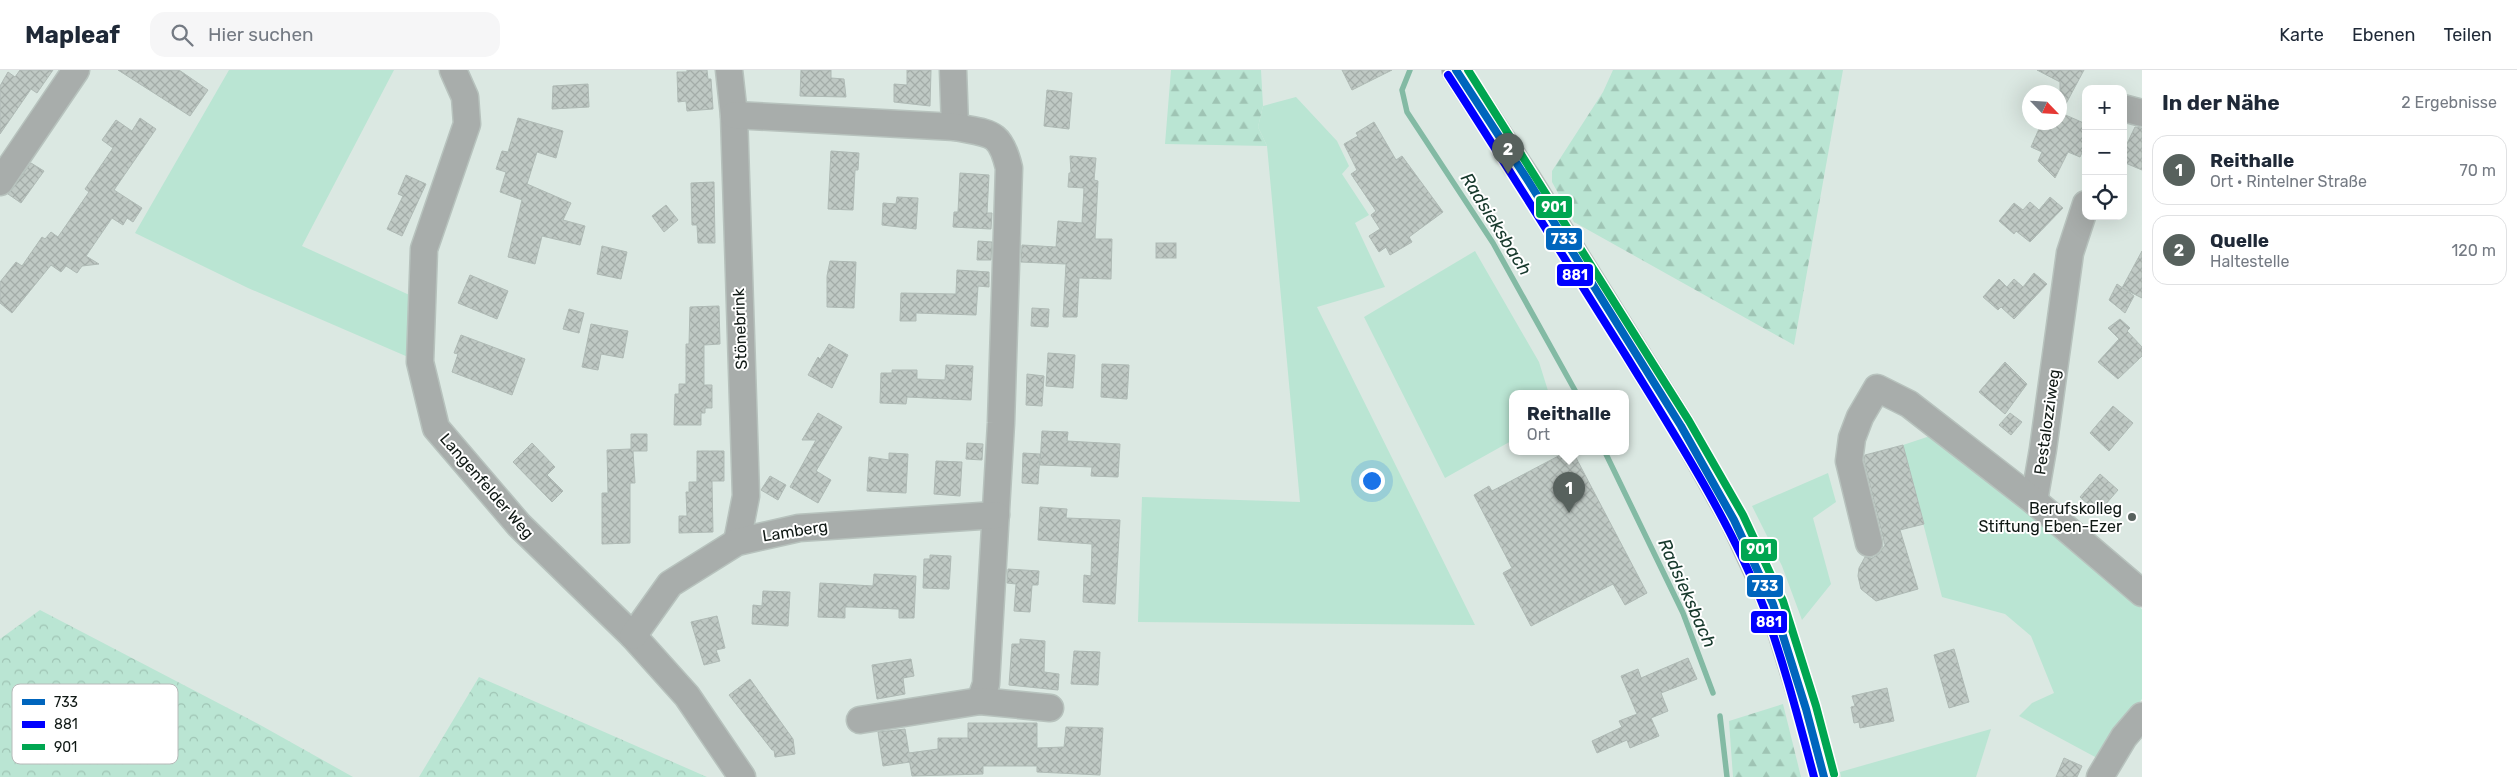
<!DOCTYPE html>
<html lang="de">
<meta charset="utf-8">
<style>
:root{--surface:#fff;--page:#f6f6f7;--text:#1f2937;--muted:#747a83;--line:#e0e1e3;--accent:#57615d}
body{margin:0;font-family:Rubik,sans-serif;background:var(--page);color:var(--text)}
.controls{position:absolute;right:15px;top:15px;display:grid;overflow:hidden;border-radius:10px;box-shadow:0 5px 20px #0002}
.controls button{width:45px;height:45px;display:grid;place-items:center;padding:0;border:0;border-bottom:1px solid var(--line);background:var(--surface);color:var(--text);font:25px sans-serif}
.compass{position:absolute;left:2022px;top:15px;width:45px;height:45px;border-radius:50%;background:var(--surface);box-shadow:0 5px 20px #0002;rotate:115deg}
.you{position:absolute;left:1371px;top:410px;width:18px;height:18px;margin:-12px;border:4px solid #fff;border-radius:50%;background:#1a73e8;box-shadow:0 0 0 8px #1a73e833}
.badge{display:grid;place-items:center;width:32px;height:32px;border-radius:50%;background:var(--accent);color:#fff;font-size:16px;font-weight:700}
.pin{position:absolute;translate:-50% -41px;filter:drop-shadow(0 1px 2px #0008)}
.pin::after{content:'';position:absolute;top:26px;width:18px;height:15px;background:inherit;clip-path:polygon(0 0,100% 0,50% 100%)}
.popup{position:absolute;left:1509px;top:320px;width:120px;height:65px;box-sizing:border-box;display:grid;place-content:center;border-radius:10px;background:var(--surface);filter:drop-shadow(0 1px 4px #0005);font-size:16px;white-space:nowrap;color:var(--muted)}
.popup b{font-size:19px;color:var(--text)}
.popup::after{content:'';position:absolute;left:50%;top:100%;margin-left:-10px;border:10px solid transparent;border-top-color:var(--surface)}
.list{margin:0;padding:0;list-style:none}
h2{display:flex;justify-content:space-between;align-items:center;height:65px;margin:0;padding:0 20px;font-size:21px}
h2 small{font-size:16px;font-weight:400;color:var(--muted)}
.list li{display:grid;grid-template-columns:32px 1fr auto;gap:15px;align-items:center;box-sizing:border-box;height:70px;margin:0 10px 10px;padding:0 10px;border:1px solid var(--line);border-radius:15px}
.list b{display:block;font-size:19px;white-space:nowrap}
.list p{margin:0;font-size:16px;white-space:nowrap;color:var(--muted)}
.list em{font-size:16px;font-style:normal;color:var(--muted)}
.icon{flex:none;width:28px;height:28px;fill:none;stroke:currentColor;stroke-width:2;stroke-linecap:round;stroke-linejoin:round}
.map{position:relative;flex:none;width:2142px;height:707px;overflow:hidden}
header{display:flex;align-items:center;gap:30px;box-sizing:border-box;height:70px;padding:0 25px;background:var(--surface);border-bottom:1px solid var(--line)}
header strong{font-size:24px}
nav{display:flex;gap:28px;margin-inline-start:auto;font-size:18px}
.search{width:350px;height:45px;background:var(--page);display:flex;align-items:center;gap:12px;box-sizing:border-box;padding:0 18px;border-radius:15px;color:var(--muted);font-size:19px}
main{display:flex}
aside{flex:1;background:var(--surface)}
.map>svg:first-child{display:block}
</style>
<header>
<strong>Mapleaf</strong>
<div class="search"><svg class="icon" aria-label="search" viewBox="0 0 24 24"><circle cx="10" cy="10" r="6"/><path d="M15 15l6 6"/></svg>Hier suchen</div>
<nav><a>Karte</a><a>Ebenen</a><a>Teilen</a></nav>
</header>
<main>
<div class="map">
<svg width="2142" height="707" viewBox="0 0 2142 707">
<defs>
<pattern id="forest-firs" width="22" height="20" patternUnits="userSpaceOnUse" patternTransform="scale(1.25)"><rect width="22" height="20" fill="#bae5d3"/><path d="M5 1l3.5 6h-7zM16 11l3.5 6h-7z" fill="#9fc4b4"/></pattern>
<pattern id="park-crowns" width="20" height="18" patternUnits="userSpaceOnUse" patternTransform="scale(1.25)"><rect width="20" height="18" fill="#bae5d3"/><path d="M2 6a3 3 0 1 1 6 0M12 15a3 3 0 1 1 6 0" fill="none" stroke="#9fc4b4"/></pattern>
<pattern id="building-cross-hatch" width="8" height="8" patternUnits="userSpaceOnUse" patternTransform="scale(1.25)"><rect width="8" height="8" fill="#bfc9c4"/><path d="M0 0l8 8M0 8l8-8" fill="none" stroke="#a3aca8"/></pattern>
</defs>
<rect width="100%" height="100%" fill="#dbe8e2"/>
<g fill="#bae5d3">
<path d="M229,0H394L302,176L416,228L415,290L248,218L135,163Z"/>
<path d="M1296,27L1337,71L1349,96L1342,104L1369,145L1355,153L1385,217L1317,237L1475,555L1138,552L1142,427L1300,432L1267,76L1258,57L1263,36Z"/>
<path d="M1475,181L1539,292L1549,324H1513V370L1445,408L1364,247Z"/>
<path d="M1936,364L2142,539V629L2115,663L2097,688L2019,646L2032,633L2054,623L2031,566L2005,544L1942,527L1903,375Z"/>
<path d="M1828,403L1836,432L1813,448L1831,514L1802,550L1782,496L1752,436Z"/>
<path d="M1991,659L1976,707H1841L1840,702Z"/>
</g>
<g fill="url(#forest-firs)">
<path d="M1171,0H1261L1263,36L1258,57L1267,76L1165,74Z"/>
<path d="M1613,0H1843L1794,275L1574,152L1552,112V101L1603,22Z"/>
<path d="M1783,634L1801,707H1733L1729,651Z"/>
</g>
<g fill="url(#park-crowns)">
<path d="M40,540L262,656L353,707H0V569Z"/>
<path d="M479,607L707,707H419Z"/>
</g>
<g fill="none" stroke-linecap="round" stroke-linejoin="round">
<g stroke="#83baa4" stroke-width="5.5">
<path d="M1410,0L1402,20L1407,42L1493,173L1577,324"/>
<path d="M1605,382L1683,543L1713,623"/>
<path d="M1720,646L1727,707"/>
</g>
</g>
<g fill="url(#building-cross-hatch)" stroke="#afbab5">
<path d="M20,0H53L37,23L31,19L0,64V16L8,2L15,7Z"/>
<path d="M118,0H179L208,20L190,46Z"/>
<path d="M687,0H707L708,9H711L713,39L687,41L686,31L678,32L677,2H687Z"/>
<path d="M801,0H831V8L844,9L846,27L800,26Z"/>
<path d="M907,0H931L930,36L894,32V14L907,15Z"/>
<path d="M1342,0H1392L1352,20Z"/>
<path d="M2037,0H2084L2061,43L2086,54V74L2080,87L2068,82L2055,108L2038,91L2042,82L2031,77L2042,52H2060V12Z"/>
<path d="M588,14L589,37L552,39L553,16Z"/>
<path d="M1047,20L1072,23L1069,59L1044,56Z"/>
<path d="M140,48L156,59L114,120L142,138L133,152L127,148L123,155L112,148L86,186L99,194L82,196L77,203L66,196L61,202L51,195L12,243L0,233V212L16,192L22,196L42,167L45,169L51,162L58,167L89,122L85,119L113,78L102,70L116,50L132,61Z"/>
<path d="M518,48L563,61L556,88L537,82L527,114L571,133L563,150L585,156L580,175L542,166L535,194L508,187L522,130L500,122L506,102L496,99L502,81L508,82Z"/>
<path d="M1374,52L1396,90L1402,86L1443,142L1409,167L1412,172L1390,185L1386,177L1379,182L1369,166L1380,159L1371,145L1376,141L1351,104L1357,100L1344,74L1358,66L1356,63Z"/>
<path d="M2135,57L2142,58V100L2123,92V82Z"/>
<path d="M831,81L859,83L858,100H855L853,140L828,139Z"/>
<path d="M1070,86L1096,88L1094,110L1098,111L1095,169H1112L1111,209L1079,208L1077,247H1063L1066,194L1021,192L1022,175L1056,177L1058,151L1082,153L1084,118L1068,117L1069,103H1071Z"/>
<path d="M31,93L44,101L21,133L8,124Z"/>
<path d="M960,103L989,105L987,143H992L991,159L953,157L954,142H958Z"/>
<path d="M406,105L426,114L402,166L387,159L403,126L398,124Z"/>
<path d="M714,112L715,173H698L697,155H692L691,113Z"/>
<path d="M897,127L918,128L916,159L882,155L883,133L896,134Z"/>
<path d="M2050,127L2063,138L2030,172L2016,161L2014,164L1999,151L2014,133L2023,140L2030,132L2039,140Z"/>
<path d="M666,135L678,150L664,162L652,146Z"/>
<path d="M978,171L992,172L991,190H977Z"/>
<rect x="1156" y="173" width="20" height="15"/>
<path d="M602,176L627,182L621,209L597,204Z"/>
<path d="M2142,181V228L2122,218Z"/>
<path d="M830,191L856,192L854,238L827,237V206Z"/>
<path d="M957,200L989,202V217L978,216L976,245L916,243V251H900L901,223L956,224Z"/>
<path d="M2034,203L2047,214L2014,249L2001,237L1998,240L1983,227L1999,209L2007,217L2014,209L2023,217Z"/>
<path d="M470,205L508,221L497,249L458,233Z"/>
<path d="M2117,214L2134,226L2125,243L2109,230Z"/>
<path d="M719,236L720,274L704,275V315H712V338H705V343H701V355H674L675,324H679V314H686V274H689L690,237Z"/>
<path d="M1032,238L1049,239L1048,257L1031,256Z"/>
<path d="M569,239L584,243L579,263L563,259Z"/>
<path d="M2120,249L2130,258L2127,261L2142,277V286L2118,309L2098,292L2119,269L2108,258Z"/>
<path d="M591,254L628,261L623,288L601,284L598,300L582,297Z"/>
<path d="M461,265L525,289L512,325L452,302L458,284L454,283Z"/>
<path d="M829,274L848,285L832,318L808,305L818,287L820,289Z"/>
<path d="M1048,283L1075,285L1073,318L1046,316Z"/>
<path d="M2005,292L2027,314L2005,344L1979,322Z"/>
<path d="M1102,294L1129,295L1127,329L1101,327Z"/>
<path d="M946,295L973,296L971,330L907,327L906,334L880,333L881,303H892V300H917V309L945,310Z"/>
<path d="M1027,304L1044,306L1042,336L1026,335Z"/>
<path d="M2113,336L2133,353L2109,381L2090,363Z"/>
<path d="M818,343L842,357L816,401L831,410L818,433L790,417L816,370H802Z"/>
<path d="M2010,343L2022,352L2011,365L1999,355Z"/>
<path d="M1042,361L1068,362L1067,371L1120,374L1118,407L1091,406L1092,397L1040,395Z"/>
<path d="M631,364H647V381H633L635,413H630V473L602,474V423H608L607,380L631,379Z"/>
<path d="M532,373L555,397L547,405L563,421L552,432L513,392Z"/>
<path d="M967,373L983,374L982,390L966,389Z"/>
<path d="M1903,375L1924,454L1900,460L1918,519L1876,531L1861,519L1858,506L1859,498L1865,487L1872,488L1879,484L1885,475L1864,390L1865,385Z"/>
<path d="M697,381H724V411H712L713,462L679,463V446H687L686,422H689V412H697Z"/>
<path d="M1566,382H1573L1647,523L1625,535L1613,514L1531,556L1503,503L1512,498L1474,425L1489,416L1492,421Z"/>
<path d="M889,383L908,384L906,423L867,421L869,387L889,390Z"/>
<path d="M1023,383L1040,384L1038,414L1022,413Z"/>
<path d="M936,391L962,392L960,426L934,424Z"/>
<path d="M2100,404L2118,420L2098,443L2080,427Z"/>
<path d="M770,406L786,415L778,430L761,420Z"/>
<path d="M1040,437L1067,439L1066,448L1120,450L1115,534L1083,532L1084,505L1091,506L1092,474L1038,470Z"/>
<path d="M930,485L951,486L949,519L923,518L924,489H930Z"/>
<path d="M1008,499L1039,501L1038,515H1032L1030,542L1014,541L1016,514L1007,513Z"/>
<path d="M874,504L916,506L914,548H899V539L851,537H845V548L818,547L820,513L873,516Z"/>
<path d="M763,521L790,522L788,556L752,554L753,535L762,536Z"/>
<path d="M717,546L725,578L716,580L720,591L704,595L691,552Z"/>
<path d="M1020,569L1045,571L1044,602L1059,604L1058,620L1009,615L1012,574H1020Z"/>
<path d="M1954,579L1969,632L1949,638L1934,585Z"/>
<path d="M1074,581L1100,582L1098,615L1071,614Z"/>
<path d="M1688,588L1697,609L1661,623L1668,641L1651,648L1659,666L1630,678L1627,670L1597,683L1592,671L1622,657L1619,651L1637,644L1621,606L1638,599L1641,608Z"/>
<path d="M911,589L914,606L903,608L905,624L877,629L872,595Z"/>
<path d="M750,609L793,669L795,684L775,687L774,680H772L729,625Z"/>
<path d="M1887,618L1894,651L1860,658L1859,652L1854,653L1851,637L1855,636L1852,626Z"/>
<path d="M968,653H1037V678L1064,677L1066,657L1103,658L1100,705L1037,702V696H983V704L912,706L909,688L910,692L883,696L878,662L905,659L909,683L938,679V668H968Z"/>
<path d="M2064,688L2082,696L2077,707H2056Z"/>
</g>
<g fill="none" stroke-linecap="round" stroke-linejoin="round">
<defs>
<g id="minor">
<path d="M453,0L465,27L467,54L424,179L420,292L436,358L519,455L633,566L687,626L742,707"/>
<path d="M729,0L734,45L746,426L737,472"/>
<path d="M953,0L955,57"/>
<path d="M2123,38L2142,43"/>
<path d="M734,45L955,57C990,64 1000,60 1009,98L1001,353L986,614L980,631"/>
<path d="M0,112L76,0"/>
<path d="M2034,431L2043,379L2070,183L2086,134"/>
<path d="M1869,473L1849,391L1852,368L1860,347L1877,318L1909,334L2034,431L2142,523"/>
<path d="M633,566L670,514L737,472L799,458L996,445"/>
<path d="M860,650L980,631L1050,638"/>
<path d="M2100,707L2124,667L2142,646"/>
</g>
<path id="major" d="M1456,0L1527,109L1681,356L1734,450L1773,534L1806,639L1824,707"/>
</defs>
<use href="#minor" stroke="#b7c2bd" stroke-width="29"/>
<use href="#major" stroke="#b7c2bd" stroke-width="30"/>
<use href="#minor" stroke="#a8adab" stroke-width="26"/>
<use href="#major" stroke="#9fa6a2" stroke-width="28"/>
<defs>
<path id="bus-1" d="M1456,0L1527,109L1681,356L1734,450L1773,534L1806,639L1824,707"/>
<path id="bus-2" d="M1448,5C1509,99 1568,194 1628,289C1676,367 1731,452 1764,538C1784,593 1799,651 1814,707"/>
<path id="bus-3" d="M1468,0L1689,351L1743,445L1783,531L1816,636L1834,704"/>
</defs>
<use href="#bus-1" stroke="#fff" stroke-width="11"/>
<use href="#bus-2" stroke="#fff" stroke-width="11"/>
<use href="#bus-3" stroke="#fff" stroke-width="11"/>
<use href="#bus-1" stroke="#0065bd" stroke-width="8"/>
<use href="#bus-2" stroke="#00f" stroke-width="8"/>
<use href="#bus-3" stroke="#00a651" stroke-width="8"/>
</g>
<circle fill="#57615d" stroke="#fff" stroke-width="2" cx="2132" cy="447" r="5"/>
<g text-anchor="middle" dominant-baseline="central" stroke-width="4" stroke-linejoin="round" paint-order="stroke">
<g font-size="16" fill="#101915" stroke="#fff">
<text transform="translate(740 259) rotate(-92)">Stönebrink</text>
<text transform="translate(2047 352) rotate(-82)">Pestalozziweg</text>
<text transform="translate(487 416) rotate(49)">Langenfelder Weg</text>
<text transform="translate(795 461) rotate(-9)">Lamberg</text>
</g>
<g font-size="16" fill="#101915" stroke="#fff" text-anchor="end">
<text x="2122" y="438">Berufskolleg<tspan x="2122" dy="18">Stiftung Eben-Ezer</tspan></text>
</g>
<g font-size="18" font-style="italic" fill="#17392c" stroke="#fff">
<text transform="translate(1496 154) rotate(58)">Radsieksbach</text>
<text transform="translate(1687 523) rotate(66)">Radsieksbach</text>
</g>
</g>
<rect x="12" y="614" width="166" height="80" rx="8" fill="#fff" stroke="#b7bab9" stroke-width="1"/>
<rect x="22" y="629" width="23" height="6" fill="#0065bd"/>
<rect x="22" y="651" width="23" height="7" fill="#00f"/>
<rect x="22" y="674" width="23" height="6" fill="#00a651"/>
<g font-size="14" fill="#101915">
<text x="54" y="637">733</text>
<text x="54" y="659">881</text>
<text x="54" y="682">901</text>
</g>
<g stroke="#fff" stroke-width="2">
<rect x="1535" y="125" width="38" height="24" rx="5" fill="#00a651"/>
<rect x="1545" y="157" width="38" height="24" rx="5" fill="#0065bd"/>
<rect x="1556" y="193" width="38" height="24" rx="5" fill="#00f"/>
<rect x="1740" y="468" width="38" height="24" rx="5" fill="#00a651"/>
<rect x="1746" y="504" width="38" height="24" rx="5" fill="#0065bd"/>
<rect x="1750" y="540" width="38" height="24" rx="5" fill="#00f"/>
</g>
<g font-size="14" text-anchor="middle" font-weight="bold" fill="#fff">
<text x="1554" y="142">901</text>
<text x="1564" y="174">733</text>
<text x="1575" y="210">881</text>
<text x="1759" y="484">901</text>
<text x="1765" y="521">733</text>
<text x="1769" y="557">881</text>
</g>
</svg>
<div class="controls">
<button>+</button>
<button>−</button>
<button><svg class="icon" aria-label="locate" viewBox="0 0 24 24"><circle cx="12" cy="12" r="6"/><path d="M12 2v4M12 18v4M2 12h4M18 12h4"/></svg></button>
</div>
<svg class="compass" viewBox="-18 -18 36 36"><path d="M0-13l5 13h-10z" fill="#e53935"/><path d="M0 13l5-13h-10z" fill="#747a83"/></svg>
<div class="you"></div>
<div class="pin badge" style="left:1569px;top:443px">1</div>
<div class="popup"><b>Reithalle</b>Ort</div>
<div class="pin badge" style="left:1508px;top:104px">2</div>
</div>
<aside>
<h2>In der Nähe<small>2 Ergebnisse</small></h2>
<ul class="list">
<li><span class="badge">1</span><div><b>Reithalle</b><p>Ort · Rintelner Straße</p></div><em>70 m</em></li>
<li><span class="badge">2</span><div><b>Quelle</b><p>Haltestelle</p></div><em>120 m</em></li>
</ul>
</aside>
</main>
